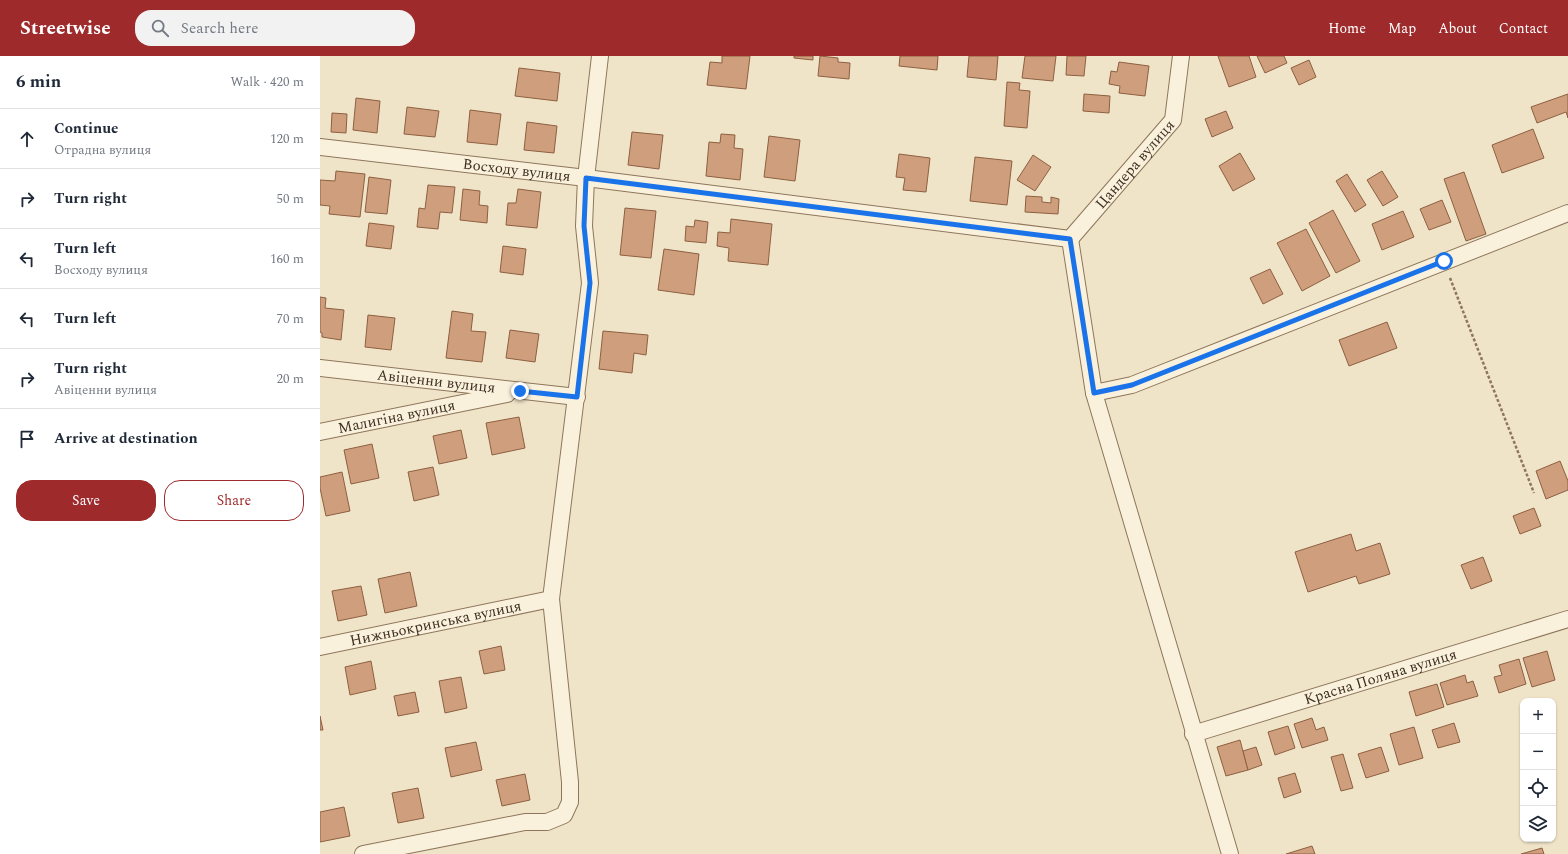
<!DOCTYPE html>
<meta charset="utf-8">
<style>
:root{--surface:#fff;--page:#f2f2f3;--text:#1f2937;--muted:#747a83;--line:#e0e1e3;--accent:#9e2a2b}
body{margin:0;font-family:Spectral,serif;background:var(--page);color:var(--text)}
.controls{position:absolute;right:12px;bottom:12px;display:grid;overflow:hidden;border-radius:8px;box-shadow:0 1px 3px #0004}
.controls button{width:36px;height:36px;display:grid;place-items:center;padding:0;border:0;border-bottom:1px solid var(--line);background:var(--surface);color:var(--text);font:20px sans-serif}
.stop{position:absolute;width:12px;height:12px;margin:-9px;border:3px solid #1a73e8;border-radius:50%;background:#fff}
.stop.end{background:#1a73e8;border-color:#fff;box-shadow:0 1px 4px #0008}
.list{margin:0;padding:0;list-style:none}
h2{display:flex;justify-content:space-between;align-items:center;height:52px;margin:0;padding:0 16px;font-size:17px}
h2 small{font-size:13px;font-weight:400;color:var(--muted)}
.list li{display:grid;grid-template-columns:26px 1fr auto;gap:12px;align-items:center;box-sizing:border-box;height:60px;padding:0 16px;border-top:1px solid var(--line)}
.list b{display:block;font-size:15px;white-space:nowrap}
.list p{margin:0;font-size:13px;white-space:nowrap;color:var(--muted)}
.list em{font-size:13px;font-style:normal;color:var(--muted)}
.actions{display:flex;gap:8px;padding:12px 16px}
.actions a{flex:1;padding:9px 0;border:1px solid var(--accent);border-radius:16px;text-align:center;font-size:14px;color:var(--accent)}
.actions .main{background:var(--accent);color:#fff}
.icon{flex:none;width:22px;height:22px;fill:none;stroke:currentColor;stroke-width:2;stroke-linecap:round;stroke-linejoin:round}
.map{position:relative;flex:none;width:1248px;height:798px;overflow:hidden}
header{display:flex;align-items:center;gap:24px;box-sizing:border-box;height:56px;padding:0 20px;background:var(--accent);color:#fff}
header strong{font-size:19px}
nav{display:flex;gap:22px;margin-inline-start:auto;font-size:14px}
.search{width:280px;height:36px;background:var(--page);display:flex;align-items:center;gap:10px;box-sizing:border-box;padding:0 14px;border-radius:16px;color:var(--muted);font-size:15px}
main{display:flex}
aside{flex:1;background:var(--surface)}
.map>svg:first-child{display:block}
</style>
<header>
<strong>Streetwise</strong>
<div class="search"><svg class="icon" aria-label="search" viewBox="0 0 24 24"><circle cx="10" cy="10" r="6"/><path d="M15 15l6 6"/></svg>Search here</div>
<nav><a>Home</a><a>Map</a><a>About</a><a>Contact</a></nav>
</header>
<main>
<aside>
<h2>6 min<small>Walk · 420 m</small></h2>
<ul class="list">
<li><svg class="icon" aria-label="ahead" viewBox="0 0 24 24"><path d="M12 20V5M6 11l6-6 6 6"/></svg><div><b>Continue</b><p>Отрадна вулиця</p></div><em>120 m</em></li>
<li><svg class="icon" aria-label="right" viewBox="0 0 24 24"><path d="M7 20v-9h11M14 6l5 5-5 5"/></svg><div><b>Turn right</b></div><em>50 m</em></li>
<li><svg class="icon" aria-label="left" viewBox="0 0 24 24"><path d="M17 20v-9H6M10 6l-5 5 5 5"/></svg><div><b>Turn left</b><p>Восходу вулиця</p></div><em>160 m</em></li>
<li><svg class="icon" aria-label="left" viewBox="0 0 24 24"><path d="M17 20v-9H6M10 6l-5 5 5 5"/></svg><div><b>Turn left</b></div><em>70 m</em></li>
<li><svg class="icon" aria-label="right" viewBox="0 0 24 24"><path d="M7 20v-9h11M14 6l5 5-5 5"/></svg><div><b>Turn right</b><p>Авіценни вулиця</p></div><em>20 m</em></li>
<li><svg class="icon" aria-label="arrive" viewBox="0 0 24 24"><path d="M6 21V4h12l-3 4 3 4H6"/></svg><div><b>Arrive at destination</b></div></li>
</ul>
<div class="actions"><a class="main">Save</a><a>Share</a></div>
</aside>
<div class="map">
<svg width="1248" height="798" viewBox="0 0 1248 798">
<rect width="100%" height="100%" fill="#f0e4c8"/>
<g fill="#cf9f7d" stroke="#8d5f41">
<path d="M402,0H430L426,33L387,29L390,6L402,7Z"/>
<path d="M474,0H493V4L474,2Z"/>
<path d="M500,0L518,2V6L530,7L529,23L498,20Z"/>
<path d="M580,0H618L617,14L579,10Z"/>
<path d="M649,0H678L676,24L647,21Z"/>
<path d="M705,0H736L733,25L702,22Z"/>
<path d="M747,0H766L764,20L746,19Z"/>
<path d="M898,0H929L936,21L909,31Z"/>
<path d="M937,0H964L967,7L945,17Z"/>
<path d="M989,4L996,21L979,29L971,12Z"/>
<path d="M799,6L829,10L825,40L799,37L800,30L789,28L791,15L797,16Z"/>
<path d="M199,12L240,17L237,45L195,40Z"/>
<path d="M687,26L700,27L699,34L710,35L707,72L684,70Z"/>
<path d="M764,38L790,40L789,57L763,55Z"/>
<path d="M1248,38V62L1246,56L1217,67L1211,51Z"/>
<path d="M36,42L60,45L57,77L33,74Z"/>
<path d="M87,51L119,55L115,81L84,78Z"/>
<path d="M150,54L181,58L177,89L147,86Z"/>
<path d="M906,55L913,72L892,81L885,63Z"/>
<path d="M12,57L27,58L26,77L11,76Z"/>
<path d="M207,66L237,70L234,97L204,94Z"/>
<path d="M1213,73L1224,102L1182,117L1172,89Z"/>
<path d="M312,76L343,79L339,113L308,109Z"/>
<path d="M401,78L415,79L414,92L423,93L420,124L386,120L389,86L400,87Z"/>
<path d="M449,80L480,84L475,125L444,121Z"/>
<path d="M920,97L935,123L913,135L899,110Z"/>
<path d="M579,98L610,102L606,136L583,134L585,122L576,121Z"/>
<path d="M713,99L731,111L715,135L697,124Z"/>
<path d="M655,101L692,105L687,149L650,145Z"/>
<path d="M16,115L45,118L40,161L9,158L10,150L0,149V124L15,125Z"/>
<path d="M1062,115L1078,141L1063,150L1047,124Z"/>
<path d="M1144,116L1166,178L1146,185L1124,123Z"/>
<path d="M1027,118L1046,149L1035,156L1016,125Z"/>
<path d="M49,121L71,124L67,158L45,156Z"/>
<path d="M108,129L135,131L132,157L120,156L118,173L97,171L99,152L105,153Z"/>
<path d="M143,133L160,135L159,149L168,150L167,167L140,164Z"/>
<path d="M198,133L221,136L217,172L186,169L188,147H196Z"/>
<path d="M706,140L722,141V146L731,147V141L739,143L738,158L705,156Z"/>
<path d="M1122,144L1131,166L1109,174L1100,153Z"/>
<path d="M305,152L336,155L331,202L300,199Z"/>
<path d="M1013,154L1040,205L1016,217L989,167Z"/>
<path d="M1083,155L1094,181L1062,194L1052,168Z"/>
<path d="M411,163L452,168L448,209L408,205L409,192L397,190L398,176L410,177Z"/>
<path d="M375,164L388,166L386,187L365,185L366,170L374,171Z"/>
<path d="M49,167L74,170L71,193L46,190Z"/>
<path d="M986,173L1010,220L982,235L957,187Z"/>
<path d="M183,190L206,193L203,219L180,216Z"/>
<path d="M344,193L379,198L374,239L338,234Z"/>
<path d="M950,213L963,238L943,248L930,222Z"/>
<path d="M0,241L6,242L5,252L24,254L21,284L2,281V277L0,276Z"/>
<path d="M132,255L153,258L151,275L166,276L162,306L126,302Z"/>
<path d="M48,259L75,262L71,294L45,291Z"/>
<path d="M1067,266L1077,292L1029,310L1019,284Z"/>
<path d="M190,274L219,278L215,306L186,302Z"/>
<path d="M283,275L328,279L326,299L314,297L312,317L279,313Z"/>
<path d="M199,361L205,392L172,399L166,367Z"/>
<path d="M141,374L147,402L119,408L113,380Z"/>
<path d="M52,388L59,422L31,428L24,394Z"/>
<path d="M1240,405L1248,425V434L1226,443L1216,415Z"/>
<path d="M113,411L119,439L94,445L88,416Z"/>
<path d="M22,416L30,455L6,460L0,432V421Z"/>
<path d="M1214,452L1221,470L1200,478L1193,460Z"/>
<path d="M1031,478L1036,495L1060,487L1070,518L1039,528L1036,520L988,536L975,496Z"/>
<path d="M1163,501L1172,525L1151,533L1141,509Z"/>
<path d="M90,516L97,550L65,557L58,523Z"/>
<path d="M41,530L47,559L18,565L12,535Z"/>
<path d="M181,590L185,614L164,618L159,595Z"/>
<path d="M1227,595L1235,624L1212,631L1203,602Z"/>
<path d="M1199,603L1206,628L1179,637L1174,621L1182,619L1179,609Z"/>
<path d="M51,605L56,633L30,639L25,611Z"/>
<path d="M1145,619L1147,627L1153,625L1158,640L1127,649L1120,627Z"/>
<path d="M141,621L147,652L125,657L119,625Z"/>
<path d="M1117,628L1124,651L1096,660L1089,636Z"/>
<path d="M95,636L99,656L78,660L74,640Z"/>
<path d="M0,660L3,674H0Z"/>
<path d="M992,662L996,674L1004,671L1008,684L982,692L974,668Z"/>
<path d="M1134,667L1140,686L1118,692L1112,674Z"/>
<path d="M968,670L975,692L955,699L948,676Z"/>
<path d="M1094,671L1103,702L1079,709L1070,678Z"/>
<path d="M920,684L928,714L906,720L897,691Z"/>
<path d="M156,686L162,714L131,721L125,692Z"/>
<path d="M936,691L942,709L928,714L923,695Z"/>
<path d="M1061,691L1069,715L1046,722L1038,698Z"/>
<path d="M1023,698L1033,732L1021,735L1011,701Z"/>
<path d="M975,717L981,736L964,742L958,722Z"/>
<path d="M205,718L210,744L182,750L176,724Z"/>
<path d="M98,732L104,762L78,767L72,737Z"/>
<path d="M24,751L30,780L0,786V756Z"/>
<path d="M992,790L995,798H966Z"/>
<path d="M1222,792L1224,798H1201Z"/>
</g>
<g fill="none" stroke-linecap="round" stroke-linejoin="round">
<defs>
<g id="street">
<path id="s1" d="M0,91L266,122L750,183"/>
<path d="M750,183L774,337L910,798"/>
<path id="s2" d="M750,183L853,64L861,0"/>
<path id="s3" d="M0,312L257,341"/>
<path d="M774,337L812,329L1248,157"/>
<path id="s4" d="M0,376L187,338"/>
<path id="s5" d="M0,591L231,543"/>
<path id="s6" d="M873,678L1248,563"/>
<path d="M43,798L205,766H227L244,759L250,746V726L231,543L270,227L264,170L266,122L280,0"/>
</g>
</defs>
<use href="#street" stroke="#8d765c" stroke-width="18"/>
<path stroke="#8d765c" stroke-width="2.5" stroke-dasharray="3 2" stroke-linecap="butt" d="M1130,222L1214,437"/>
<use href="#street" stroke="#faf1dc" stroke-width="16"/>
</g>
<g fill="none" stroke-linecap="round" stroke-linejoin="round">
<path stroke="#1a73e8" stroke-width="5" d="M200,335L257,341L270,227L264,170L266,122L750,183L774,337L812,329L1124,205"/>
</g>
<g text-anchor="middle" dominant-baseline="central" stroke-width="3.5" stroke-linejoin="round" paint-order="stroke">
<g font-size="15" fill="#3d2e20" stroke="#f7eed8">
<text stroke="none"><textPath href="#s2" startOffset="99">Цандера вулиця</textPath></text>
<text stroke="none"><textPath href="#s1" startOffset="198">Восходу вулиця</textPath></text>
<text stroke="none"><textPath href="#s3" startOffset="117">Авіценни вулиця</textPath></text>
<text stroke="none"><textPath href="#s4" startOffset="78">Малигіна вулиця</textPath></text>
<text stroke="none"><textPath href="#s5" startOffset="118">Нижньокринська вулиця</textPath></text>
<text stroke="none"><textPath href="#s6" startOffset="196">Красна Поляна вулиця</textPath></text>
</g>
</g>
</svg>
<div class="controls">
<button>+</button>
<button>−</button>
<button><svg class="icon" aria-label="locate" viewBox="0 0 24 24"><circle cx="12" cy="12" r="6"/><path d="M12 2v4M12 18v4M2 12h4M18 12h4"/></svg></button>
<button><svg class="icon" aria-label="layers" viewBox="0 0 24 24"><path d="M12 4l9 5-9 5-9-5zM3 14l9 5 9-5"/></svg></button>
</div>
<div class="stop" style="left:1124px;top:205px"></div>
<div class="stop end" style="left:200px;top:335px"></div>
</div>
</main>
